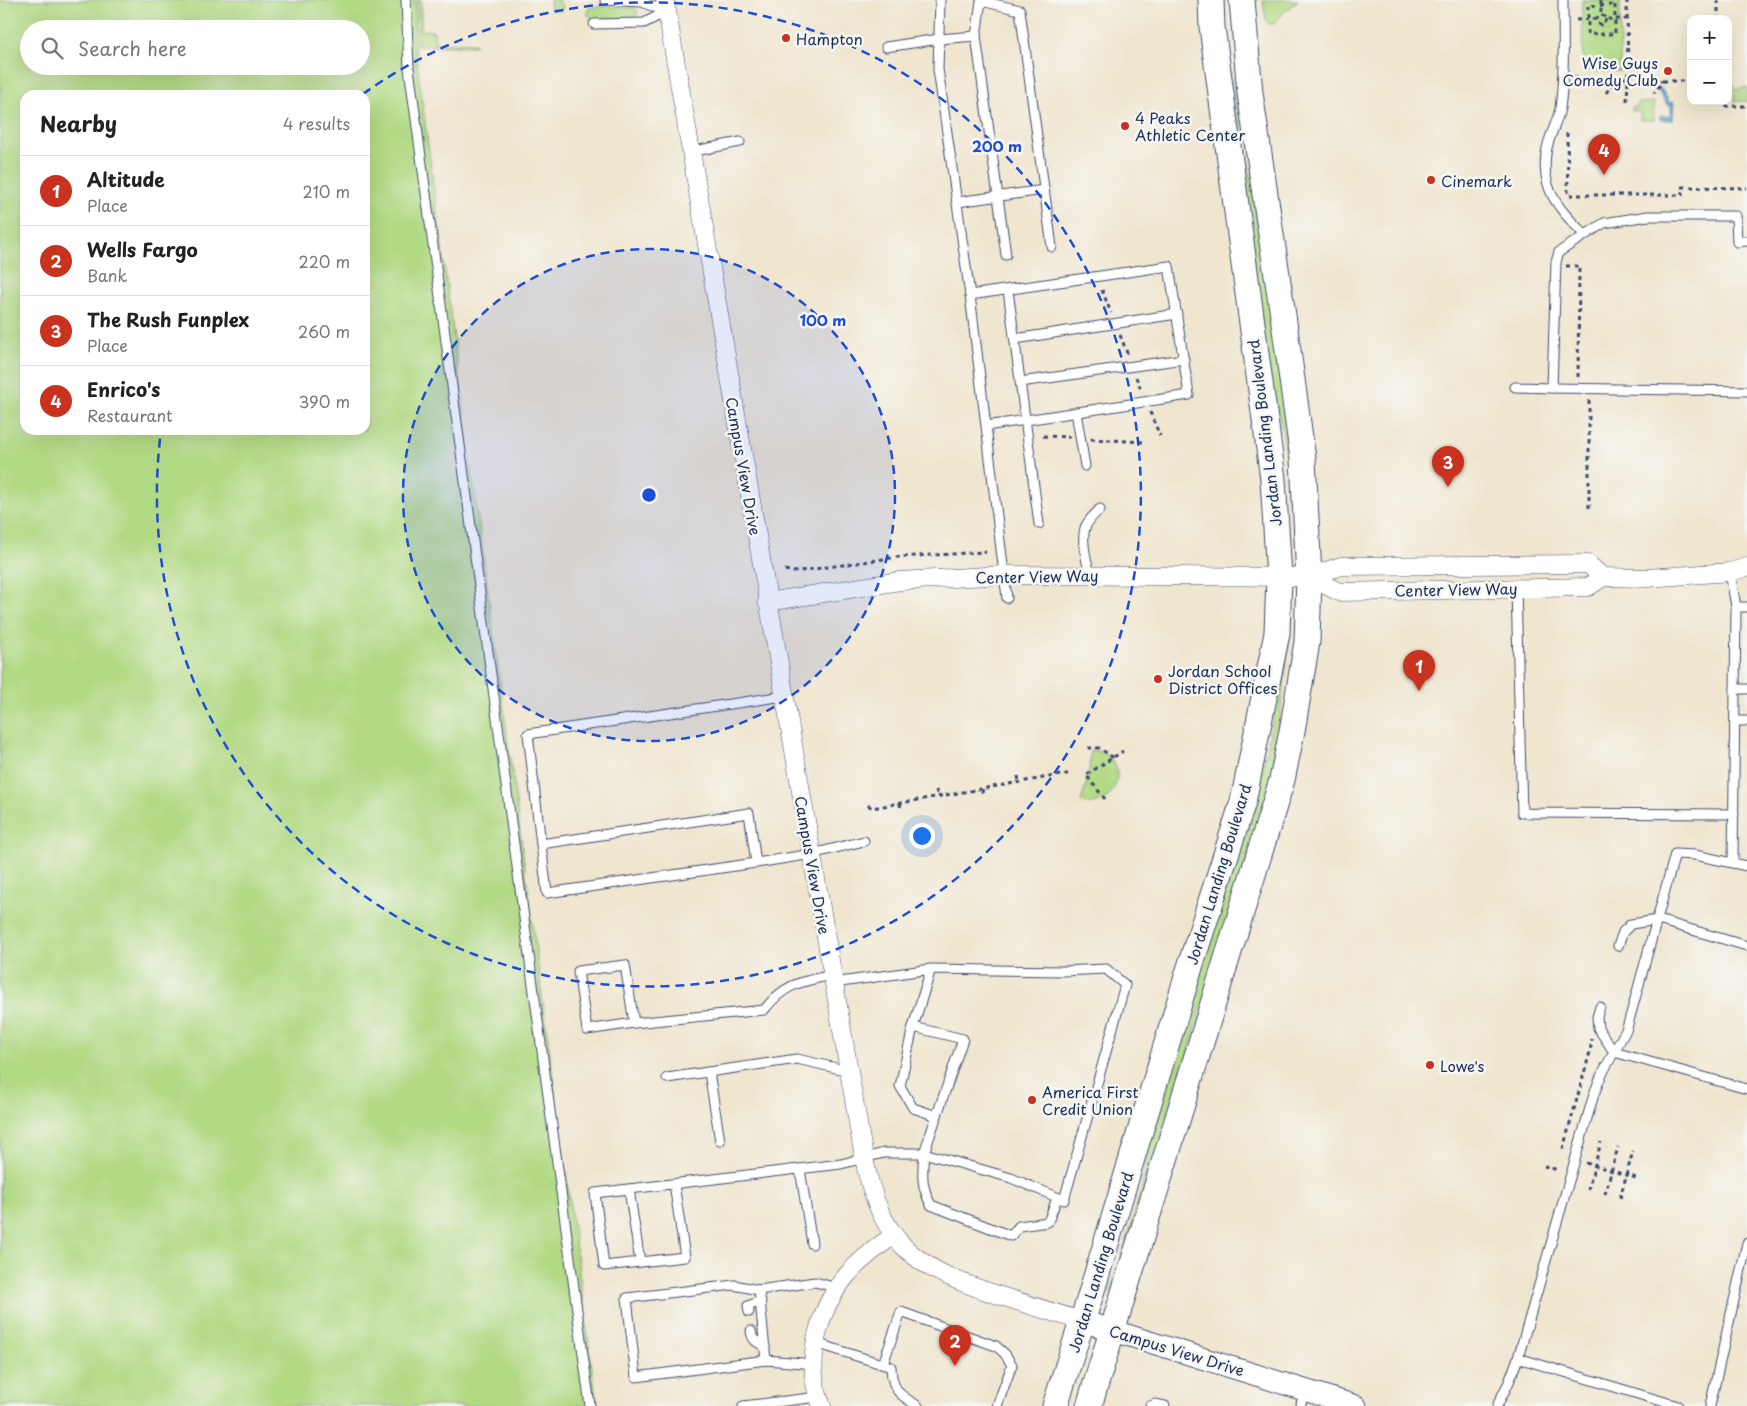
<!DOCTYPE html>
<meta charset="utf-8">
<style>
:root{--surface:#fff;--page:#f2f2f2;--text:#222;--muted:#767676;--line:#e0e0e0;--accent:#c8321e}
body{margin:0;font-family:"Playpen Sans",sans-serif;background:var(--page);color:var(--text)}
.controls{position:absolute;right:15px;top:15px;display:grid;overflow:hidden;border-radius:10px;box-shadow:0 5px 20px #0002}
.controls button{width:45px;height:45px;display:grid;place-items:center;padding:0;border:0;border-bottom:1px solid var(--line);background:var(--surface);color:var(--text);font:25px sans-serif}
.you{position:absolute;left:921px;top:835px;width:18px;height:18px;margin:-12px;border:4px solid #fff;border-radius:50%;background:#1a73e8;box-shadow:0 0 0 8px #1a73e833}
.badge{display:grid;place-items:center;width:32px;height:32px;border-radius:50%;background:var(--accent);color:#fff;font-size:16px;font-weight:700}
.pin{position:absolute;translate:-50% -41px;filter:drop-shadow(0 1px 2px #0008)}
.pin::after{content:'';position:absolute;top:26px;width:18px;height:15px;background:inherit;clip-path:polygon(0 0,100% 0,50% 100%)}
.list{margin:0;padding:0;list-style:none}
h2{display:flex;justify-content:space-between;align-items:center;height:65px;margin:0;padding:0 20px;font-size:21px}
h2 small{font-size:16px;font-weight:400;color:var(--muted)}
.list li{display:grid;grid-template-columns:32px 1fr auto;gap:15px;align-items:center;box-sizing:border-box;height:70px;padding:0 20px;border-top:1px solid var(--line)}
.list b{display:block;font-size:19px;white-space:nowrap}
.list p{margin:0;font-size:16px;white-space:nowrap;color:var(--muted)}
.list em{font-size:16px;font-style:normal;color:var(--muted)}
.icon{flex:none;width:28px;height:28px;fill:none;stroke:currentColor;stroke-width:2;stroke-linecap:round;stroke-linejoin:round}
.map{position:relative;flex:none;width:1747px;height:1406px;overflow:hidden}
.search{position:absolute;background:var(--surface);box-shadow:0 5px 20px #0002;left:20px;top:20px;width:350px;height:55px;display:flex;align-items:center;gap:12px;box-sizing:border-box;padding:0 18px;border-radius:28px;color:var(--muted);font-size:19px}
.panel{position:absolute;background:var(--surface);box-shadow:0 5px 20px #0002;left:20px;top:90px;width:350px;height:345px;border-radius:15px}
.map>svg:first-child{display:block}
</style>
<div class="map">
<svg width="1747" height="1406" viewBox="0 0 1747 1406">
<rect width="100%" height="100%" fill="#f6f6f2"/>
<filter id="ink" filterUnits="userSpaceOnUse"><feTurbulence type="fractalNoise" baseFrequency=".02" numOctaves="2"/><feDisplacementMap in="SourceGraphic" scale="10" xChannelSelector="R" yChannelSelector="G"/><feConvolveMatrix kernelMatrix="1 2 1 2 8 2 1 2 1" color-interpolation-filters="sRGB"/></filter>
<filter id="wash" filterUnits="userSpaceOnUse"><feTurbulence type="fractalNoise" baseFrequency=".0096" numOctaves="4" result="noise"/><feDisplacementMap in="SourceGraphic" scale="20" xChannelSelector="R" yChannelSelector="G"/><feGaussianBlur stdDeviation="1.12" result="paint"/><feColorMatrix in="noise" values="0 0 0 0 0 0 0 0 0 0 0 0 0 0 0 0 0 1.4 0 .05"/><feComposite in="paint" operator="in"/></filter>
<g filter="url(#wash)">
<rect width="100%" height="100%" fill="#f0e5ce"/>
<g fill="#b2d984" stroke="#668471" fill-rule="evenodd">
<path d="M0,0H415V48L597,1406H0ZM29,29H361V66H29ZM25,95H365V430H25Z"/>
<path d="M417,0H421V30L434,31L435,43H475V46H418Z"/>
<path d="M550,0H558L563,7L561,11L551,10Z"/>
<path d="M1220,0H1224C1226,41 1230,85 1242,124L1290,437L1294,515L1283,434L1269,380Z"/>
<path d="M1263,0H1298L1284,12L1274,24H1269L1266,19Z"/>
<path d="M1582,0H1620V71H1583Z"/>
<path d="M606,6L635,8L638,13L635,17C621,19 606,19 592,19L587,14L588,8Z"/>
<path d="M1734,85L1736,90L1747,87V101H1735L1734,95H1729L1728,86Z"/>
<path d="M1654,102V120H1640V111H1632V107H1637V103Z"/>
<path d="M1286,613L1291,614V622L1273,774L1115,1294L1109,1293L1132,1223L1143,1183L1152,1123L1261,775C1274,721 1281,668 1286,613Z"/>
<path d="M1091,750C1134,753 1119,814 1081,802L1087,781L1086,775L1089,771Z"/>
</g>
<path fill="#59a6d2" stroke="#3a6a98" d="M1661,88L1670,103L1674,102L1673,120H1660V116H1671V105H1667L1658,91Z"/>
</g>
<g filter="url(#ink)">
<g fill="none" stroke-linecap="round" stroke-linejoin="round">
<defs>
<g id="service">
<path d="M406,0L409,68L590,1406"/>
<path d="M605,0L642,2L666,12"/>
<path d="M940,0L938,69L970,295"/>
<path d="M1563,0C1563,35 1565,73 1560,108C1558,121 1550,134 1547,148C1539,187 1558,209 1584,234"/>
<path d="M594,24L644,23L666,12"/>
<path d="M886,47L939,39L976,36"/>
<path d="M690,152L740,142"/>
<path d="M957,202L1044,190"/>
<path d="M1006,255L976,36L981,1L1020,10L1052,247"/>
<path d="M1008,290L1039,524"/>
<path d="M1015,339L1177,314"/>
<path d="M1020,382L1184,359"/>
<path d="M1515,387L1552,388L1556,262L1559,252L1604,223L1648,216H1736L1737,242L1747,241"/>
<path d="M1552,388L1747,391"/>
<path d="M1076,412L1085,466"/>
<path d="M986,426L1189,395L1169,266L970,295C982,396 995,497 1007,598"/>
<path d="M1730,572L1736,607L1733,863"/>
<path d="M1090,576C1087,561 1081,542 1085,528C1087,521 1095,514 1100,509"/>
<path d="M1516,588L1522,813L1734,814"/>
<path d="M1736,607H1747"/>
<path d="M1735,689H1747"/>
<path d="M784,696L528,734L541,844L749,813L756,863L812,854L864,841"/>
<path d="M1735,721H1747"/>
<path d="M541,844L547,893L756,863"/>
<path d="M1618,946L1623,932L1631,924L1658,920L1747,946"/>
<path d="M625,965L634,1023L587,1030L578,971Z"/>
<path d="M834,983L931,969L1063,971L1106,969L1125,985L1064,1200L1011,1178L924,1153L963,1039L913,1027L931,969"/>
<path d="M1600,1007L1597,1017L1598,1028L1614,1052L1747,1089"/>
<path d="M634,1023L764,1010C785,983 801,982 832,975"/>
<path d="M913,1027L900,1086L913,1108L937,1116"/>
<path d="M709,1072L720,1141"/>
<path d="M667,1078L797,1059L849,1071"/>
<path d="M800,1169L812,1244"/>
<path d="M674,1184L685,1257L604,1266L595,1193L841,1164L884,1153H924C922,1175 921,1186 931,1205L1011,1236L1019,1226L1048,1222L1057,1198"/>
<path d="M629,1189L640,1262"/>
<path d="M759,1290L766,1360"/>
<path d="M749,1312L748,1306L761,1301"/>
<path d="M751,1331C752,1340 757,1343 765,1346"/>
<path d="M816,1343L891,1367C892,1390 899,1395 918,1406"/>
<path d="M1518,1358L1678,1406"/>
<path d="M814,1364L766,1360L636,1377L627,1298L734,1285L759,1290L815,1282L837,1288"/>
<path d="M883,1364L901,1312L996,1346L1005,1354L1012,1365L997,1406"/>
<path d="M743,1406L818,1397"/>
<path d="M1150,1406L1155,1404L1165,1406"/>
<path d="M1300,1406L1306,1390"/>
<path d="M1497,1406L1509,1382L1518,1358L1594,1094L1601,1076L1627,1028L1675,854L1695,855L1747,866"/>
<path d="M1710,1406L1747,1243"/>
</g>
<g id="minor">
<path d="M665,0L864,1158C881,1246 917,1269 998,1295C1026,1304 1054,1313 1082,1321"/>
<path d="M1309,577L1339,592L1588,587L1603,577L1647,578L1730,572L1747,567"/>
<path d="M767,602L900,581L1004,575L1309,577L1341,566L1588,564L1603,577"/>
<path d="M822,1406C803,1364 818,1309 847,1275C861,1259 877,1247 894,1235"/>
</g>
<path id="tertiary" d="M1082,1321L1356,1406"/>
<g id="secondary">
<path d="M1055,1406L1089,1300L1194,954L1243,802L1277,633L1279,577L1273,479L1212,27L1211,0"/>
<path d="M1089,1406L1282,780L1292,731L1307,642L1309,577L1303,459L1285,329L1250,93L1242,0"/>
</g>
</defs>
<use href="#service" stroke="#3b4a6f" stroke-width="11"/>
<use href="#minor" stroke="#3b4a6f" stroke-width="19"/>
<use href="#tertiary" stroke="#3b4a6f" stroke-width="23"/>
<use href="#secondary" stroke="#3b4a6f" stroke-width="27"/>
<g stroke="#3b4a6f" stroke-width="3" stroke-dasharray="4 4" stroke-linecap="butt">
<path d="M1601,0V15"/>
<path d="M1718,0V19"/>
<path d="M1615,5V34H1588V6Z"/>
<path d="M1606,19L1604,24L1601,25L1597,22L1596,19L1598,16L1601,15L1605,17L1606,19H1627"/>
<path d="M1576,20L1596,19"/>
<path d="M1576,76V78H1628L1627,0"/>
<path d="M1628,81H1663L1654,93"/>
<path d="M1663,81H1688V86"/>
<path d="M1606,93L1611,86V71"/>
<path d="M1627,101L1628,79"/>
<path d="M1722,101V106H1747"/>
<path d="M1567,133L1568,195H1682V187L1747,188"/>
<path d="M1566,266H1579L1578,378"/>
<path d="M1102,290L1111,313"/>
<path d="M1120,335L1128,355"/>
<path d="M1136,377L1142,392"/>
<path d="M1150,412L1160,436"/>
<path d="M1043,436L1070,437"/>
<path d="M1091,439L1145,442"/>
<path d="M1589,508V399"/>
<path d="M785,570L793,572L898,557L986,552"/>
<path d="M1088,748H1099L1114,758"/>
<path d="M1018,776L1019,782"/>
<path d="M982,789L983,796"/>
<path d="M936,790L938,797"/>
<path d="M1105,799L1086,775L1123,751"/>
<path d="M900,803L901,810"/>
<path d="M868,805L872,808L1072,773"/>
<path d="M1563,1149L1590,1052L1592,1039"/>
<path d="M1586,1163L1636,1178"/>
<path d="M1544,1166L1558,1170"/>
<path d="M1588,1190L1601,1142"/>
<path d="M1605,1194L1618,1147"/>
<path d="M1620,1198L1633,1151"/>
</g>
<use href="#service" stroke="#fff" stroke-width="9"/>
<use href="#minor" stroke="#fff" stroke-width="18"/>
<use href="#tertiary" stroke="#fff" stroke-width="21"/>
<use href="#secondary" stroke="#fff" stroke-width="25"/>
</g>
</g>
<circle cx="649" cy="495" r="246" fill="#1d4ed8" fill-opacity=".12"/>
<g fill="none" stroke="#1d4ed8" stroke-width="2.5" stroke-dasharray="9 6">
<circle cx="649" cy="495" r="246"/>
<path d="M363 94A492 492 0 1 1 161 431"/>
</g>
<g fill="#c8321e" stroke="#f6f6f2" stroke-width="2">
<circle cx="786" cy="38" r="5"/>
<circle cx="1668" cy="71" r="5"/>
<circle cx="1125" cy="126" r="5"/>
<circle cx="1431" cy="180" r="5"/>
<circle cx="1158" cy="679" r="5"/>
<circle cx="1430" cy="1065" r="5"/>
<circle cx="1032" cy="1100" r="5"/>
</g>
<g text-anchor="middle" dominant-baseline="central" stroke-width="5" stroke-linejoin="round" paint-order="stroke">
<g font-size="15" fill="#1b2f5e" stroke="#f6f6f2" text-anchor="start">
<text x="796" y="38">Hampton</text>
<text x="1658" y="62" text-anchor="end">Wise Guys<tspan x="1658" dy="17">Comedy Club</tspan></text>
<text x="1135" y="117">4 Peaks<tspan x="1135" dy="17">Athletic Center</tspan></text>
<text x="1441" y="180">Cinemark</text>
<text x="1168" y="670">Jordan School<tspan x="1168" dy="17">District Offices</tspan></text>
<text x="1440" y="1065">Lowe's</text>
<text x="1042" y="1091">America First<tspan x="1042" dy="17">Credit Union</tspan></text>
</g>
<g font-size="15" fill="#1b2f5e" stroke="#f6f6f2">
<text transform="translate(1264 433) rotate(-97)">Jordan Landing Boulevard</text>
<text transform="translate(744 466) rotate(80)">Campus View Drive</text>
<text transform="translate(1037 576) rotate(-1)">Center View Way</text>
<text transform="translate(1456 589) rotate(-1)">Center View Way</text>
<text transform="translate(813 865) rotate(80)">Campus View Drive</text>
<text transform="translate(1218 874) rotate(-73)">Jordan Landing Boulevard</text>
<text transform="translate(1100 1262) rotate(-73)">Jordan Landing Boulevard</text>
<text transform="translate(1177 1350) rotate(17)">Campus View Drive</text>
</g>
</g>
<circle cx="649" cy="495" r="8" fill="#1d4ed8" stroke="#f6f6f2" stroke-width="2.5"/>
<g font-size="15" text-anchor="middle" font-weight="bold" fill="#1d4ed8" stroke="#f6f6f2" stroke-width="5" stroke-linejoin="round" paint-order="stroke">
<text x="997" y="152">200 m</text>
<text x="823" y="326">100 m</text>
</g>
</svg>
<div class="controls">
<button>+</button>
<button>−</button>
</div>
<div class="you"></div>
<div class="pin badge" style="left:1419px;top:691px">1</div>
<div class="pin badge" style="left:955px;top:1366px">2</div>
<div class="pin badge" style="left:1448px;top:487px">3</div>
<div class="pin badge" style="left:1604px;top:175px">4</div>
<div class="search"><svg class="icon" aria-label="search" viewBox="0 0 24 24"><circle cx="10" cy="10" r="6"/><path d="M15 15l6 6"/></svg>Search here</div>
<section class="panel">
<h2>Nearby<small>4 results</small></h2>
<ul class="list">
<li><span class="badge">1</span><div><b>Altitude</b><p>Place</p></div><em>210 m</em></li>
<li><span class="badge">2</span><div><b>Wells Fargo</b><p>Bank</p></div><em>220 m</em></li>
<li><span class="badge">3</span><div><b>The Rush Funplex</b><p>Place</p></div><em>260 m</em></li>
<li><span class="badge">4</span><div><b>Enrico's</b><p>Restaurant</p></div><em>390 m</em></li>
</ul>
</section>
</div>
